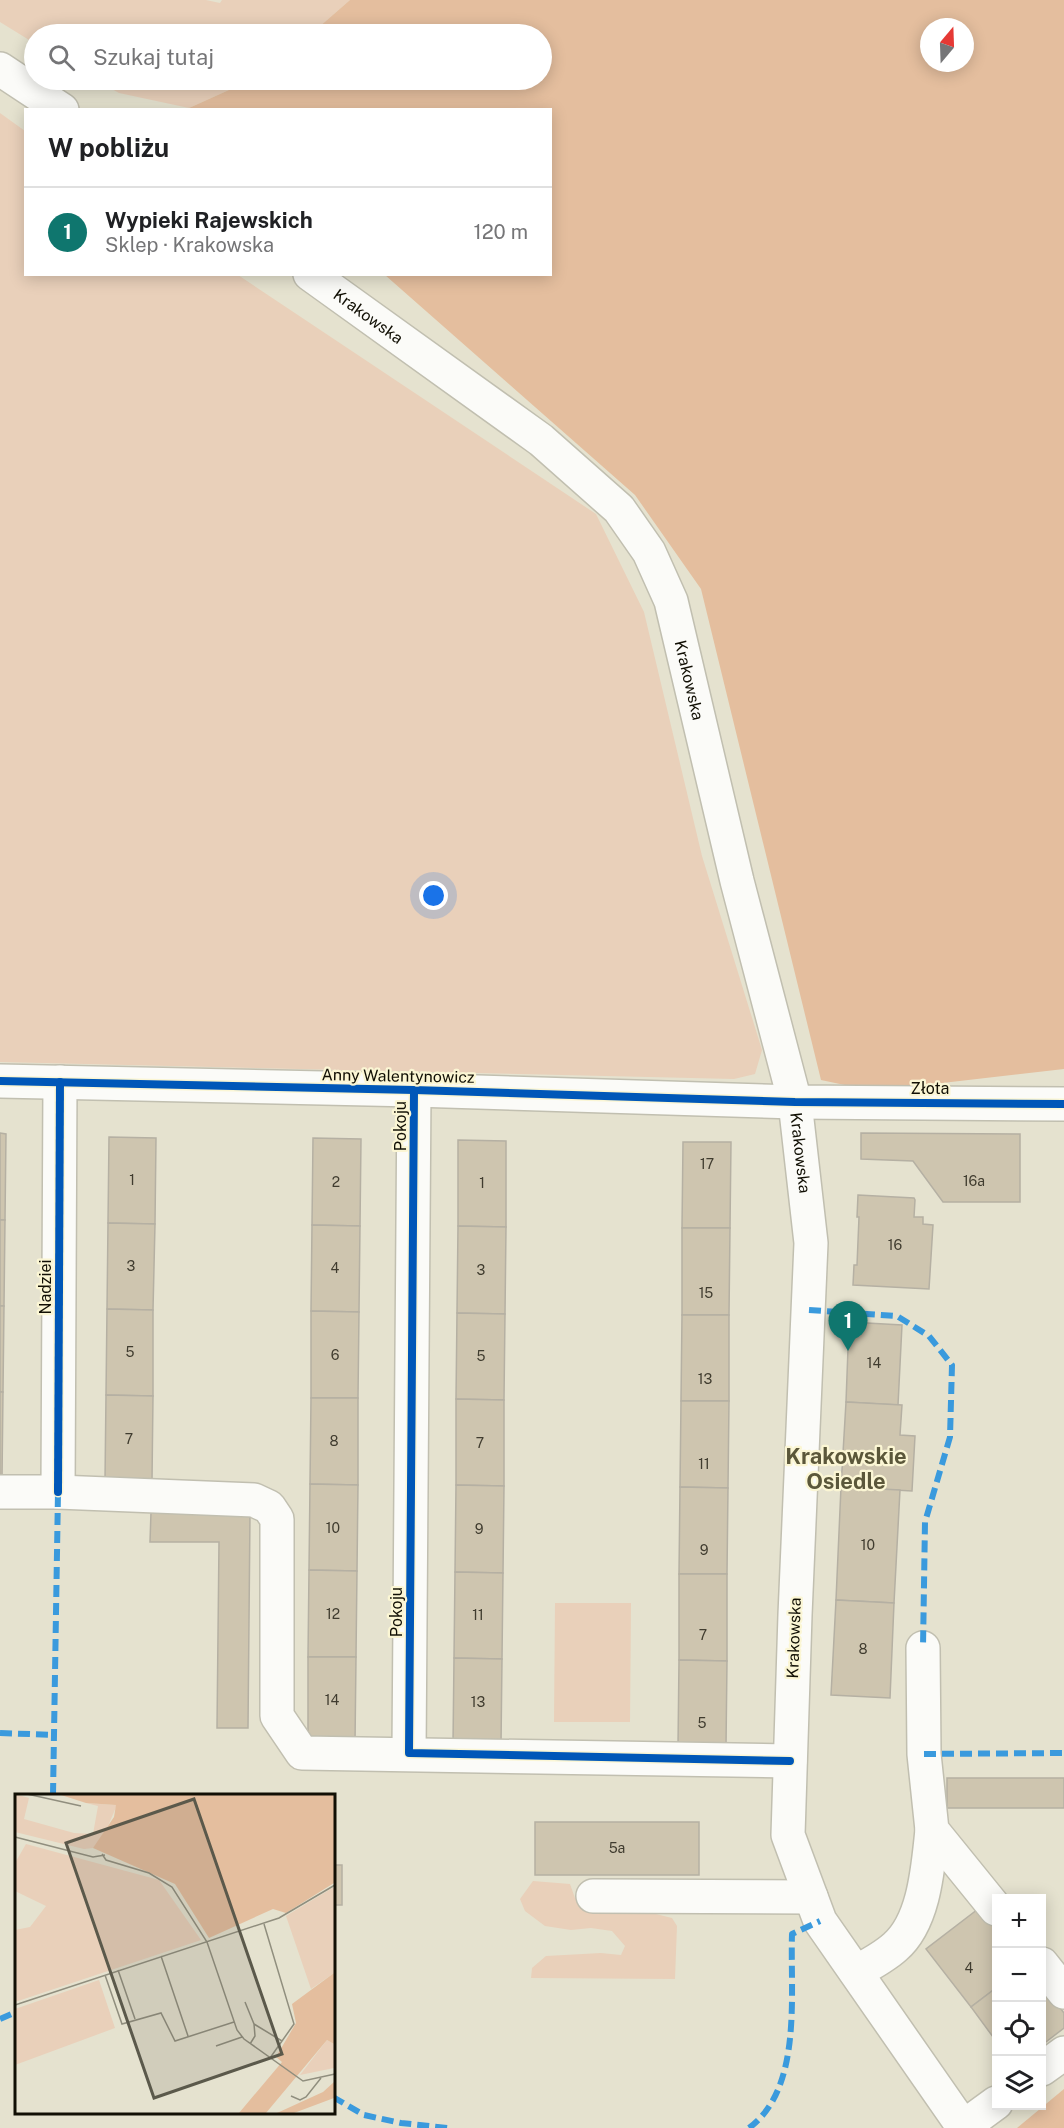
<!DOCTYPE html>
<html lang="pl">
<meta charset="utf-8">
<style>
:root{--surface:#fff;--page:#f2f2f2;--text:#202124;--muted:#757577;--line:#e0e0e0;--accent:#0f766e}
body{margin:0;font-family:"Public Sans",sans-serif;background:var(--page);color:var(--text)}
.controls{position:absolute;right:18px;bottom:18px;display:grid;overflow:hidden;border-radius:0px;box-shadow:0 3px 15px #0003}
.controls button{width:54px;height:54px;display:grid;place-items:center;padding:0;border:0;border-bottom:2px solid var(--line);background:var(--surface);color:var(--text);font:30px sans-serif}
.compass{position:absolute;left:920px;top:18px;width:54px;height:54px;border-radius:50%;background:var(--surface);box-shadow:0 3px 15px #0003;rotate:19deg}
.you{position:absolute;left:434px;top:896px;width:21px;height:21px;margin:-15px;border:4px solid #fff;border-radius:50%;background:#1a73e8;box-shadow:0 0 0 9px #1a73e833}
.badge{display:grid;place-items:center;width:39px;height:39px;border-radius:50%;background:var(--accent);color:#fff;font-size:20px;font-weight:700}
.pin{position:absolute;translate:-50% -50px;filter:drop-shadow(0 2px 3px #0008)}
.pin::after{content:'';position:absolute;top:32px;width:21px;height:18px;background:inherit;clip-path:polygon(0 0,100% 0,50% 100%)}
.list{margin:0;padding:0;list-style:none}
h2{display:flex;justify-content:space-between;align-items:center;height:78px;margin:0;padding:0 24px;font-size:26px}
h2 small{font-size:20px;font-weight:400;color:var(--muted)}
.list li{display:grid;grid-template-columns:39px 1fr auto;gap:18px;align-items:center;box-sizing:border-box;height:90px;padding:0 24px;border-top:2px solid var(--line)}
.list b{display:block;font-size:22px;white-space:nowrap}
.list p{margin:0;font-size:20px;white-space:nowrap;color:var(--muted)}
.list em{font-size:20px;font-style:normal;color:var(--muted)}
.icon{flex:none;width:33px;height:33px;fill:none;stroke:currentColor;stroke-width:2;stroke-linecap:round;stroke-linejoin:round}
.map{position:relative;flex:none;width:1064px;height:2128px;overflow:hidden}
.search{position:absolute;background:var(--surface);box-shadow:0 3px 15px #0003;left:24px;top:24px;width:528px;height:66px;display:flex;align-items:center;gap:15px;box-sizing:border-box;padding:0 21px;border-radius:33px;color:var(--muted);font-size:22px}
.panel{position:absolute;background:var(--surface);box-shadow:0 3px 15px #0003;left:24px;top:108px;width:528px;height:168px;border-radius:0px}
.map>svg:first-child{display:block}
</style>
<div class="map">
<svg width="1064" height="2128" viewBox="0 0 1064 2128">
<rect width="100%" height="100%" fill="#e5e2cf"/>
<g fill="#e9d0ba">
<path d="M0,0H206L220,3L222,0H350L311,34H34V43L0,22Z"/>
<path d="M96,80H251L189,108L119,93Z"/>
<path d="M0,113L25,131L26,274L238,275L596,514L644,612L702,856L762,1050L755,1074L734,1079L0,1062Z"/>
<path d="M555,1603H631L630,1722H554Z"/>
<path d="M533,1881L570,1884L575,1898L589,1905L636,1909L672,1918L677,1926L675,1979L531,1978L532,1968L546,1956L601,1953L621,1955L625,1946L612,1931L591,1928L571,1930L545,1926L525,1911L520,1899Z"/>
</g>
<g fill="#e4be9e" fill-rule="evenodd">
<path d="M350,0H1064V1069L873,1091L821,1080L701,589L635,495L385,275L550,274V110L189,108L251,80H542V34H311ZM929,27H965V63H929Z"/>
<path d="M1064,2089V2128H1017Z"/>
</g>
<g fill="#cec5af" stroke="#b5b0a3" stroke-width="1.5">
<path d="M0,1133L6,1134L5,1220H0Z"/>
<path d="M861,1133L1020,1134V1202H943L913,1161L861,1159Z"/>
<path d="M109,1137L156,1138L155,1224L108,1223Z"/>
<path d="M313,1138L361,1139L360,1226L312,1225Z"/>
<path d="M458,1140L506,1141V1227L458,1226Z"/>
<path d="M683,1142H731L730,1228H682Z"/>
<path d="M858,1195L914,1198L915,1200L914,1217H923V1224L933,1225L929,1289L853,1285L854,1265H857L859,1217H857Z"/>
<path d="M0,1220H5L4,1306H0Z"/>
<path d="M108,1223L155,1224L153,1310L107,1309Z"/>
<path d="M312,1225L360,1226L359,1312L311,1311Z"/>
<path d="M458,1226L506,1227L505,1314L457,1313Z"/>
<path d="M682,1228H730L729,1315H682Z"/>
<path d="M0,1306H4L3,1392H0Z"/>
<path d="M107,1309L153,1310V1396L106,1395Z"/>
<path d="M311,1311L359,1312L358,1398H311Z"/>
<path d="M457,1313L505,1314L504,1400L456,1399Z"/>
<path d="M682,1315H729V1401H681Z"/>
<path d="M849,1322L902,1325L898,1405L846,1402Z"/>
<path d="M0,1392H3L2,1479H0Z"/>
<path d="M106,1395L153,1396L152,1481H105Z"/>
<path d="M311,1398H358V1485L310,1484Z"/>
<path d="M456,1399L504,1400V1486L456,1485Z"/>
<path d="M681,1401H729L728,1488L680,1487Z"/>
<path d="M846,1402L902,1405L900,1435L915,1436L912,1491L841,1487Z"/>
<path d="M310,1484L358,1485L357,1571L309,1570Z"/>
<path d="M456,1485L504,1486L503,1573L455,1572Z"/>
<path d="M680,1487L728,1488L727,1574H679Z"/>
<path d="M841,1487L900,1490L894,1603L836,1600Z"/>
<path d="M151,1512L250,1513L248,1728H217L219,1542H150Z"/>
<path d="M309,1570L357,1571L356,1657H308Z"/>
<path d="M455,1572L503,1573L502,1659L454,1658Z"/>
<path d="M679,1574H727V1661L679,1660Z"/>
<path d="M836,1600L894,1603L890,1698L831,1695Z"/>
<path d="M308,1657H356L355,1744L308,1743Z"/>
<path d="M454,1658L502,1659L501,1746L453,1745Z"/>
<path d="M679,1660L727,1661L726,1747H678Z"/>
<rect x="947" y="1778" width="117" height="30"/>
<rect x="535" y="1822" width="164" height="53"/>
<rect x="333" y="1865" width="9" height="40"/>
<path d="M982,1906L996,1925V1988L971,2007L926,1949Z"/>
<path d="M1042,1984L1064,2013V2028L1042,2045Z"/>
<path d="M996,1988V2041L971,2007Z"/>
</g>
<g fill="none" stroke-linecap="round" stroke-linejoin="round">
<defs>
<g id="minor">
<path d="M0,1081L414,1090L795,1102L1064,1104"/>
<path d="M0,1492H58L254,1500L269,1507L277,1519V1716L302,1753L790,1761"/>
<path d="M58,1492L60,1082"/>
<path d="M923,1648L924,1754L932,1830L996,1909"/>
<path d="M409,1753L414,1090"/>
<path d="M593,1896L811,1897"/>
<path d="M1042,1964L1064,1992"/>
<path d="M856,1972C869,1965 884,1957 895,1947C925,1921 928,1866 932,1830"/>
<path d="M1042,2069L1064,2053"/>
<path d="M963,2127L996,2103"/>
</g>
<g id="major">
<path d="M0,69L62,110"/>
<path id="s1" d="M310,274L541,440L619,509L649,552L671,601L737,881L795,1102L811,1243L795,1615L788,1835L820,1921L964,2128"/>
</g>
</defs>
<use href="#minor" stroke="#c1bfb0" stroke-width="36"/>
<use href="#major" stroke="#c1bfb0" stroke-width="36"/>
<use href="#minor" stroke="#fbfbf8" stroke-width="33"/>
<use href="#major" stroke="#fbfbf8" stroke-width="33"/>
<g stroke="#3a9add" stroke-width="6" stroke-dasharray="12 6" stroke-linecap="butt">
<path d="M809,1310L897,1316L929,1336L952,1365L950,1437L925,1522L923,1648"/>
<path d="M0,1733L55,1735"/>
<path d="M924,1754L1064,1753"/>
<path d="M53,1795L58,1492"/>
<path d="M0,2019L16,2012"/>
<path d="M333,2097L364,2115L401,2123L448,2128"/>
<path d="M749,2128C803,2088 790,1994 792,1934L820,1921"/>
</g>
<defs>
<g id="cycleway">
<path d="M0,1081L414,1090L795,1102L1064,1104"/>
<path d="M414,1090L409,1753L790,1761"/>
<path d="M58,1492L60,1082"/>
</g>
</defs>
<use href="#cycleway" stroke="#fbf6d4" stroke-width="11"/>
<use href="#cycleway" stroke="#0057b8" stroke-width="8"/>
</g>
<g text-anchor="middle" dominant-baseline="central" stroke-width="4.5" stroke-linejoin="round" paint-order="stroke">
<g font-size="14" fill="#403c2f">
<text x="707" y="1164">17</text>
<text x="132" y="1180">1</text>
<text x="974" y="1181">16a</text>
<text x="336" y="1182">2</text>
<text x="482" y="1183">1</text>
<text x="895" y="1245">16</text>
<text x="131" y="1266">3</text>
<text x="335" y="1268">4</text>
<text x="481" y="1270">3</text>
<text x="706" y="1293">15</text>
<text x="130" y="1352">5</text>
<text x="335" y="1355">6</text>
<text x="481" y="1356">5</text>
<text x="874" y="1363">14</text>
<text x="705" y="1379">13</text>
<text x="129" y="1439">7</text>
<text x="334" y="1441">8</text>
<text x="480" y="1443">7</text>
<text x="704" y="1464">11</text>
<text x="333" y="1528">10</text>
<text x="479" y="1529">9</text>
<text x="868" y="1545">10</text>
<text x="704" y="1550">9</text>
<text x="333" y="1614">12</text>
<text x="478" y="1615">11</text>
<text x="703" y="1635">7</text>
<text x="863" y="1649">8</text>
<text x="332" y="1700">14</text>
<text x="478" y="1702">13</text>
<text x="702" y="1723">5</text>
<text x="617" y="1848">5a</text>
<text x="969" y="1968">4</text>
</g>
<g font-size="16" fill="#110f04" stroke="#fbf6d4">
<text stroke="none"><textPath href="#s1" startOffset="72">Krakowska</textPath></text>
<text stroke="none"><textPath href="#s1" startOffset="576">Krakowska</textPath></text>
<text transform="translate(398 1076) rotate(1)">Anny Walentynowicz</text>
<text x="930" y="1088">Złota</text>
<text transform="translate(400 1126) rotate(-90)">Pokoju</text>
<text stroke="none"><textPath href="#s1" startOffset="1062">Krakowska</textPath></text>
<text transform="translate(45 1287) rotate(-90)">Nadziei</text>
<text transform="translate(396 1612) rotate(-90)">Pokoju</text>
<text transform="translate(794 1638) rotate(-88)">Krakowska</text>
</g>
<g font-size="22" font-weight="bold" fill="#5b573a" stroke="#fbf6d4">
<text x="846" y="1456">Krakowskie<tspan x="846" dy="25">Osiedle</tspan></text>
</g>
</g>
<g transform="translate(15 1794)">
<rect width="320" height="320" fill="#e5e2cf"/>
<path d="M0,0L14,4L9,25L59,39L78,40L83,12L71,9L102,11L87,46L78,54L69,55L0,38ZM11,50L144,86L186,146L0,208V136L15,133L31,112L0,97V69ZM319,93V179L296,195L271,122ZM84,186L100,234L0,271V215ZM312,246L319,250V274L285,281Z" fill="#e9d0ba"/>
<path d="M43,0H319V89L271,119L258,115L194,144L160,90L78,54L99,23L101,11L71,9ZM319,179V250L312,246L251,319H224L267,268L261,263L281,229L277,210ZM319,288V304L279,319H262L308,298Z" fill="#e4be9e"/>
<path fill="none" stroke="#908e7e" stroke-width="1.5" d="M12,0L66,12M0,43L78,63L90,61M87,60L91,66L134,79L157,93L192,148L222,236L229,245L288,287L320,280M249,130L279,230L255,264M146,162L173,242M103,176L120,225M90,181L107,230L146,219L160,247L219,228M230,208L239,230L267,247M0,211L264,124L320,91M235,250L240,242L239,230M201,252L227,243M276,302L285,306L291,303L306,284"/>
<path fill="#5b594b" fill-opacity="0.15" stroke="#5b594b" stroke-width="3" d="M179,5L267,260L139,304L51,49Z"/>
<rect width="320" height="320" fill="none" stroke="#110f04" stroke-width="3"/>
</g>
</svg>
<div class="controls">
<button>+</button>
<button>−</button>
<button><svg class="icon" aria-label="locate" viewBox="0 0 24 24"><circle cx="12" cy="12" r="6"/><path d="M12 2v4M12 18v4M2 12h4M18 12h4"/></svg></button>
<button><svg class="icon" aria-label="layers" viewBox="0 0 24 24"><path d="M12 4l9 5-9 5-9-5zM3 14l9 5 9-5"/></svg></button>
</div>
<svg class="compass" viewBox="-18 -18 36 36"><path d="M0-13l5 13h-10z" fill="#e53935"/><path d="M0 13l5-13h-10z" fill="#757577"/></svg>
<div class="you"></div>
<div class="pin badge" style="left:848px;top:1351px">1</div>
<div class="search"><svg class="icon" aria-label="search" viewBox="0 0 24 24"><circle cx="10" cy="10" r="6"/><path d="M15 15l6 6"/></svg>Szukaj tutaj</div>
<section class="panel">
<h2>W pobliżu<small></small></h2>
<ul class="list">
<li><span class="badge">1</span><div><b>Wypieki Rajewskich</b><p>Sklep · Krakowska</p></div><em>120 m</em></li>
</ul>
</section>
</div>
